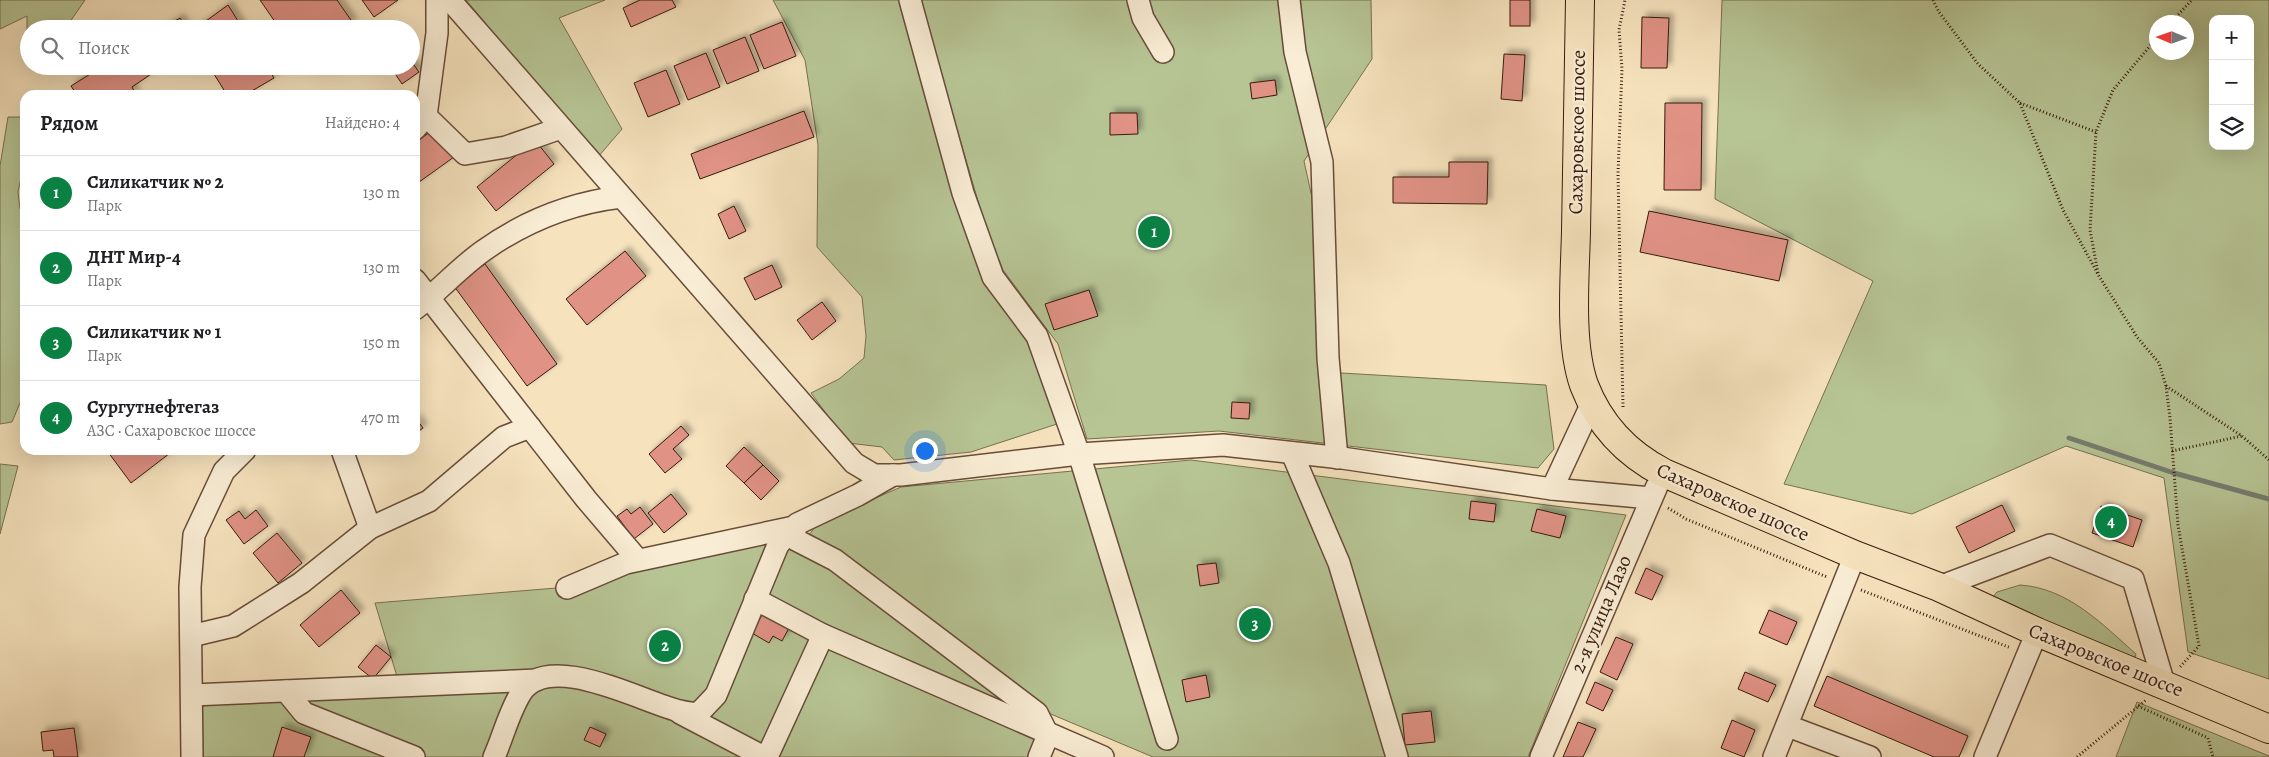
<!DOCTYPE html>
<html lang="ru">
<meta charset="utf-8">
<style>
:root{--surface:#fff;--page:#f2f2f2;--text:#202124;--muted:#757577;--line:#e0e0e0;--accent:#0b8043}
body{margin:0;font-family:Alegreya,serif;background:var(--page);color:var(--text)}
.controls{position:absolute;right:15px;top:15px;display:grid;overflow:hidden;border-radius:10px;box-shadow:0 5px 20px #0002}
.controls button{width:45px;height:45px;display:grid;place-items:center;padding:0;border:0;border-bottom:1px solid var(--line);background:var(--surface);color:var(--text);font:25px sans-serif}
.compass{position:absolute;left:2149px;top:15px;width:45px;height:45px;border-radius:50%;background:var(--surface);box-shadow:0 5px 20px #0002;rotate:272deg}
.you{position:absolute;left:924px;top:450px;width:18px;height:18px;margin:-12px;border:4px solid #fff;border-radius:50%;background:#1a73e8;box-shadow:0 0 0 8px #1a73e833}
.badge{display:grid;place-items:center;width:32px;height:32px;border-radius:50%;background:var(--accent);color:#fff;font-size:16px;font-weight:700}
.pin{position:absolute;translate:-50% -50%;border:2px solid #fff;box-shadow:0 1px 5px #0006}
.list{margin:0;padding:0;list-style:none}
h2{display:flex;justify-content:space-between;align-items:center;height:65px;margin:0;padding:0 20px;font-size:21px}
h2 small{font-size:16px;font-weight:400;color:var(--muted)}
.list li{display:grid;grid-template-columns:32px 1fr auto;gap:15px;align-items:center;box-sizing:border-box;height:75px;padding:0 20px;border-top:1px solid var(--line)}
.list b{display:block;font-size:19px;white-space:nowrap}
.list p{margin:0;font-size:16px;white-space:nowrap;color:var(--muted)}
.list em{font-size:16px;font-style:normal;color:var(--muted)}
.icon{flex:none;width:28px;height:28px;fill:none;stroke:currentColor;stroke-width:2;stroke-linecap:round;stroke-linejoin:round}
.map{position:relative;flex:none;width:2269px;height:757px;overflow:hidden}
.search{position:absolute;background:var(--surface);box-shadow:0 5px 20px #0002;left:20px;top:20px;width:400px;height:55px;display:flex;align-items:center;gap:12px;box-sizing:border-box;padding:0 18px;border-radius:28px;color:var(--muted);font-size:19px}
.panel{position:absolute;background:var(--surface);box-shadow:0 5px 20px #0002;left:20px;top:90px;width:400px;height:365px;border-radius:15px}
.map>svg:first-child{display:block}
</style>
<div class="map">
<svg width="2269" height="757" viewBox="0 0 2269 757">
<defs>
<filter id="shadow"><feDropShadow dx="4.5" dy="-4.5" stdDeviation="2.5" flood-color="#0004"/></filter>
</defs>
<rect width="100%" height="100%" fill="#f6e3be"/>
<filter id="stains"><feTurbulence type="fractalNoise" baseFrequency=".004" numOctaves="4"/><feColorMatrix values="0 0 0 0 .2 0 0 0 0 .09 0 0 0 0 .02 0 0 0 .5 -.17"/></filter>
<radialGradient id="worn" r=".72"><stop offset=".6" stop-color="#630" stop-opacity="0"/><stop offset="1" stop-color="#630" stop-opacity=".3"/></radialGradient>
<g fill="#b7c595" stroke="#787051" fill-rule="evenodd">
<path d="M2,0H85L65,29H29V56H27V16L0,29V1Z"/>
<path d="M466,0H605L559,18L622,129L598,157Z"/>
<path d="M773,0H906L963,193L1059,394L1057,424L971,452L894,460L882,447L848,443L811,393L839,379L864,358L866,336L862,297L817,247L818,145L805,60Z"/>
<path d="M919,0H1371L1372,59L1304,161L1321,239L1324,372L1546,385L1554,449L1538,468L1219,431L1087,439L1058,344L1003,270L985,225Z"/>
<path d="M1722,0H2269V679L2188,652L2164,478L2066,446L1912,514L1784,484L1873,281L1715,199ZM2213,19H2250V146H2213ZM2156,22H2186V52H2156Z"/>
<path d="M8,117H25V160L18,192L20,209L25,211V391L12,422L0,424V166Z"/>
<path d="M1191,460L1626,515L1528,757H1153L1046,712L809,535L818,523L901,487Z"/>
<path d="M0,464L18,466L0,534Z"/>
<path d="M800,538L1049,729L1037,757H195L196,701L401,690L375,603L556,588L638,565Z"/>
<path d="M2020,585C2068,588 2102,624 2136,654L2134,662L1992,598L1997,592Z"/>
<path d="M2137,702L2269,756V757H2116Z"/>
</g>
<g fill="none" stroke-linecap="round" stroke-linejoin="round">
<path stroke="#757c70" stroke-width="5" d="M2069,438L2174,473L2269,499"/>
</g>
<g fill="#e09285" stroke="#381a0d" filter="url(#shadow)">
<path d="M260,0H337L353,23L344,29H280Z"/>
<path d="M362,0H398L374,17Z"/>
<path d="M640,0H672L676,7L631,27L623,8Z"/>
<rect x="1510" y="0" width="20" height="26"/>
<path d="M228,5L243,29H195Z"/>
<path d="M1642,17L1669,18L1667,68H1641Z"/>
<path d="M180,18L187,29H162Z"/>
<path d="M782,22L796,56L764,69L750,35Z"/>
<path d="M745,37L759,71L727,84L713,50Z"/>
<path d="M706,53L720,87L688,100L674,66Z"/>
<path d="M1504,54L1525,55L1522,101L1501,99Z"/>
<path d="M411,61L419,72L402,84L390,66H411Z"/>
<path d="M103,66H163L132,87L136,95H77L71,86Z"/>
<path d="M209,66H267L274,78L245,95H227Z"/>
<path d="M666,70L680,104L648,117L634,83Z"/>
<path d="M1275,80L1277,95L1252,99L1250,83Z"/>
<path d="M1665,103H1702L1701,190H1664Z"/>
<path d="M804,111L814,137L700,179L691,154Z"/>
<path d="M1110,113H1137L1138,134L1110,135Z"/>
<path d="M434,129L454,157L415,185V143Z"/>
<path d="M535,140L554,164L496,211L477,187Z"/>
<path d="M1449,162H1488L1487,204L1393,203V177H1449Z"/>
<path d="M734,206L746,231L729,239L718,214Z"/>
<path d="M1649,211L1788,240L1779,281L1640,252Z"/>
<path d="M625,251L646,276L587,325L566,299Z"/>
<path d="M485,264L557,364L527,386L454,286Z"/>
<path d="M772,265L782,287L755,300L744,278Z"/>
<path d="M1089,290L1098,316L1054,330L1045,304Z"/>
<path d="M822,302L836,321L812,340L797,320Z"/>
<path d="M1232,402L1250,403L1249,419L1231,418Z"/>
<path d="M415,417L423,428L415,434Z"/>
<path d="M681,426L689,435L673,449L682,459L665,473L649,454Z"/>
<path d="M744,447L763,465L744,483L726,466Z"/>
<path d="M111,450H174L131,483L108,452Z"/>
<path d="M763,465L779,481L761,500L744,483Z"/>
<path d="M671,494L687,514L664,533L648,513Z"/>
<path d="M1471,501L1496,504L1494,522L1469,519Z"/>
<path d="M2002,505L2015,531L1969,553L1956,527Z"/>
<path d="M2101,506L2142,520L2133,547L2092,533Z"/>
<path d="M640,507L653,524L634,539L617,516L627,509L631,514Z"/>
<path d="M1537,509L1566,516L1560,538L1531,531Z"/>
<path d="M256,510L268,526L244,544L226,520L239,511L245,519Z"/>
<path d="M277,533L302,563L278,583L253,553Z"/>
<path d="M1216,563L1219,583L1200,586L1197,565Z"/>
<path d="M1646,568L1663,576L1652,600L1635,593Z"/>
<path d="M341,590L360,613L319,647L300,625Z"/>
<path d="M1769,610L1797,622L1787,645L1759,633Z"/>
<path d="M769,614L790,626L782,641L773,636L769,643L752,633L762,615Z"/>
<path d="M1616,637L1633,644L1617,680L1600,672Z"/>
<path d="M376,645L391,657L373,679L358,667Z"/>
<path d="M1745,672L1776,685L1768,702L1738,689Z"/>
<path d="M1206,675L1210,697L1186,702L1182,680Z"/>
<path d="M1827,676L1968,736L1959,757H1934L1814,706Z"/>
<path d="M1595,682L1613,690L1603,711L1586,703Z"/>
<path d="M1431,711L1435,742L1405,745L1402,714Z"/>
<path d="M1732,720L1755,730L1744,757L1721,748Z"/>
<path d="M1578,722L1596,729L1583,757H1563Z"/>
<path d="M282,727L311,737L304,757H273Z"/>
<path d="M590,727L606,734L600,747L584,740Z"/>
<path d="M74,728L78,757H54L53,750L43,751L41,732Z"/>
</g>
<g fill="none" stroke-linecap="round" stroke-linejoin="round">
<defs>
<g id="minor">
<path d="M450,0L854,463L874,475H901L1079,454L1223,445L1342,458L1552,489L1651,498"/>
<path d="M910,0L963,193L993,277L1037,336L1079,454L1167,739"/>
<path d="M1138,0L1143,18L1163,52"/>
<path d="M1289,0L1295,52L1322,162L1328,358L1337,458"/>
<path d="M426,116L465,154L506,147L561,128"/>
<path d="M415,129L426,116L437,33V0"/>
<path d="M415,280L586,499L638,560"/>
<path d="M415,309C439,291 459,268 483,251C525,221 570,203 621,197"/>
<path d="M342,450L370,528"/>
<path d="M1292,453L1339,563L1397,757"/>
<path d="M1552,489L1592,403"/>
<path d="M1939,587L2050,545L2133,579L2164,684"/>
<path d="M567,588L626,563L794,527L796,540L835,560L1037,713L1048,735L1039,757"/>
<path d="M755,599L823,635L1103,757"/>
<path d="M191,636L233,626L301,583L370,528L429,501L504,437L530,427"/>
<path d="M286,691L304,713L414,757"/>
<path d="M192,695L537,680"/>
<path d="M680,713L764,757"/>
<path d="M1788,726L1870,757"/>
<path d="M192,757L190,587L194,535L224,471L245,450"/>
<path d="M494,757C503,737 509,712 521,693C547,650 641,701 676,710C683,712 691,713 698,714L716,695L778,545L797,524L858,495L893,475"/>
<path d="M767,757L823,635"/>
<path d="M1541,757L1657,486"/>
<path d="M1774,757L1855,555"/>
<path d="M1985,757L2037,632"/>
</g>
<path id="major" d="M1580,0C1578,77 1577,154 1576,231C1575,277 1569,342 1584,385C1599,424 1627,454 1664,473L1855,555L1939,587L2037,632L2269,729"/>
</defs>
<use href="#minor" stroke="#684c39" stroke-width="24"/>
<use href="#major" stroke="#381a0d" stroke-width="30"/>
<g stroke="#381a0d" stroke-width="3" stroke-dasharray="1 2.5" stroke-linecap="butt">
<path d="M1933,0L1939,12L1978,64L2020,103L2063,210L2099,276L2137,337L2159,363L2166,386L2170,418L2178,525L2199,646L2179,668"/>
<path d="M2171,22L2192,0"/>
<path d="M2020,103L2096,132"/>
<path d="M2098,273L2090,230L2096,132L2113,90L2156,39"/>
<path d="M2166,386L2242,436L2269,460"/>
<path d="M1623,407L1618,174L1622,69L1619,30L1625,0"/>
<path d="M2172,451L2242,436"/>
<path d="M1668,508L1686,519L1827,577"/>
<path d="M1861,590L2011,648"/>
<path d="M2138,706L2208,738L2213,757"/>
<path d="M2077,757L2146,700"/>
</g>
<use href="#minor" stroke="#f9edd5" stroke-width="21"/>
<use href="#major" stroke="#f6e3be" stroke-width="28"/>
</g>
<g text-anchor="middle" dominant-baseline="central" stroke-width="4.5" stroke-linejoin="round" paint-order="stroke">
<g font-size="20" fill="#381a0d" stroke="#f9edd5">
<text transform="translate(1577 132) rotate(-89)">Сахаровское шоссе</text>
<text transform="translate(1733 502) rotate(24)">Сахаровское шоссе</text>
<text transform="translate(1601 614) rotate(-67)">2-я улица Лазо</text>
<text transform="translate(2106 660) rotate(22)">Сахаровское шоссе</text>
</g>
</g>
<rect width="100%" height="100%" filter="url(#stains)"/>
<rect width="100%" height="100%" fill="url(#worn)"/>
</svg>
<div class="controls">
<button>+</button>
<button>−</button>
<button><svg class="icon" aria-label="layers" viewBox="0 0 24 24"><path d="M12 4l9 5-9 5-9-5zM3 14l9 5 9-5"/></svg></button>
</div>
<svg class="compass" viewBox="-18 -18 36 36"><path d="M0-13l5 13h-10z" fill="#e53935"/><path d="M0 13l5-13h-10z" fill="#757577"/></svg>
<div class="you"></div>
<div class="pin badge" style="left:1154px;top:232px">1</div>
<div class="pin badge" style="left:665px;top:646px">2</div>
<div class="pin badge" style="left:1255px;top:624px">3</div>
<div class="pin badge" style="left:2111px;top:522px">4</div>
<div class="search"><svg class="icon" aria-label="search" viewBox="0 0 24 24"><circle cx="10" cy="10" r="6"/><path d="M15 15l6 6"/></svg>Поиск</div>
<section class="panel">
<h2>Рядом<small>Найдено: 4</small></h2>
<ul class="list">
<li><span class="badge">1</span><div><b>Силикатчик № 2</b><p>Парк</p></div><em>130 m</em></li>
<li><span class="badge">2</span><div><b>ДНТ Мир-4</b><p>Парк</p></div><em>130 m</em></li>
<li><span class="badge">3</span><div><b>Силикатчик № 1</b><p>Парк</p></div><em>150 m</em></li>
<li><span class="badge">4</span><div><b>Сургутнефтегаз</b><p>АЗС · Сахаровское шоссе</p></div><em>470 m</em></li>
</ul>
</section>
</div>
